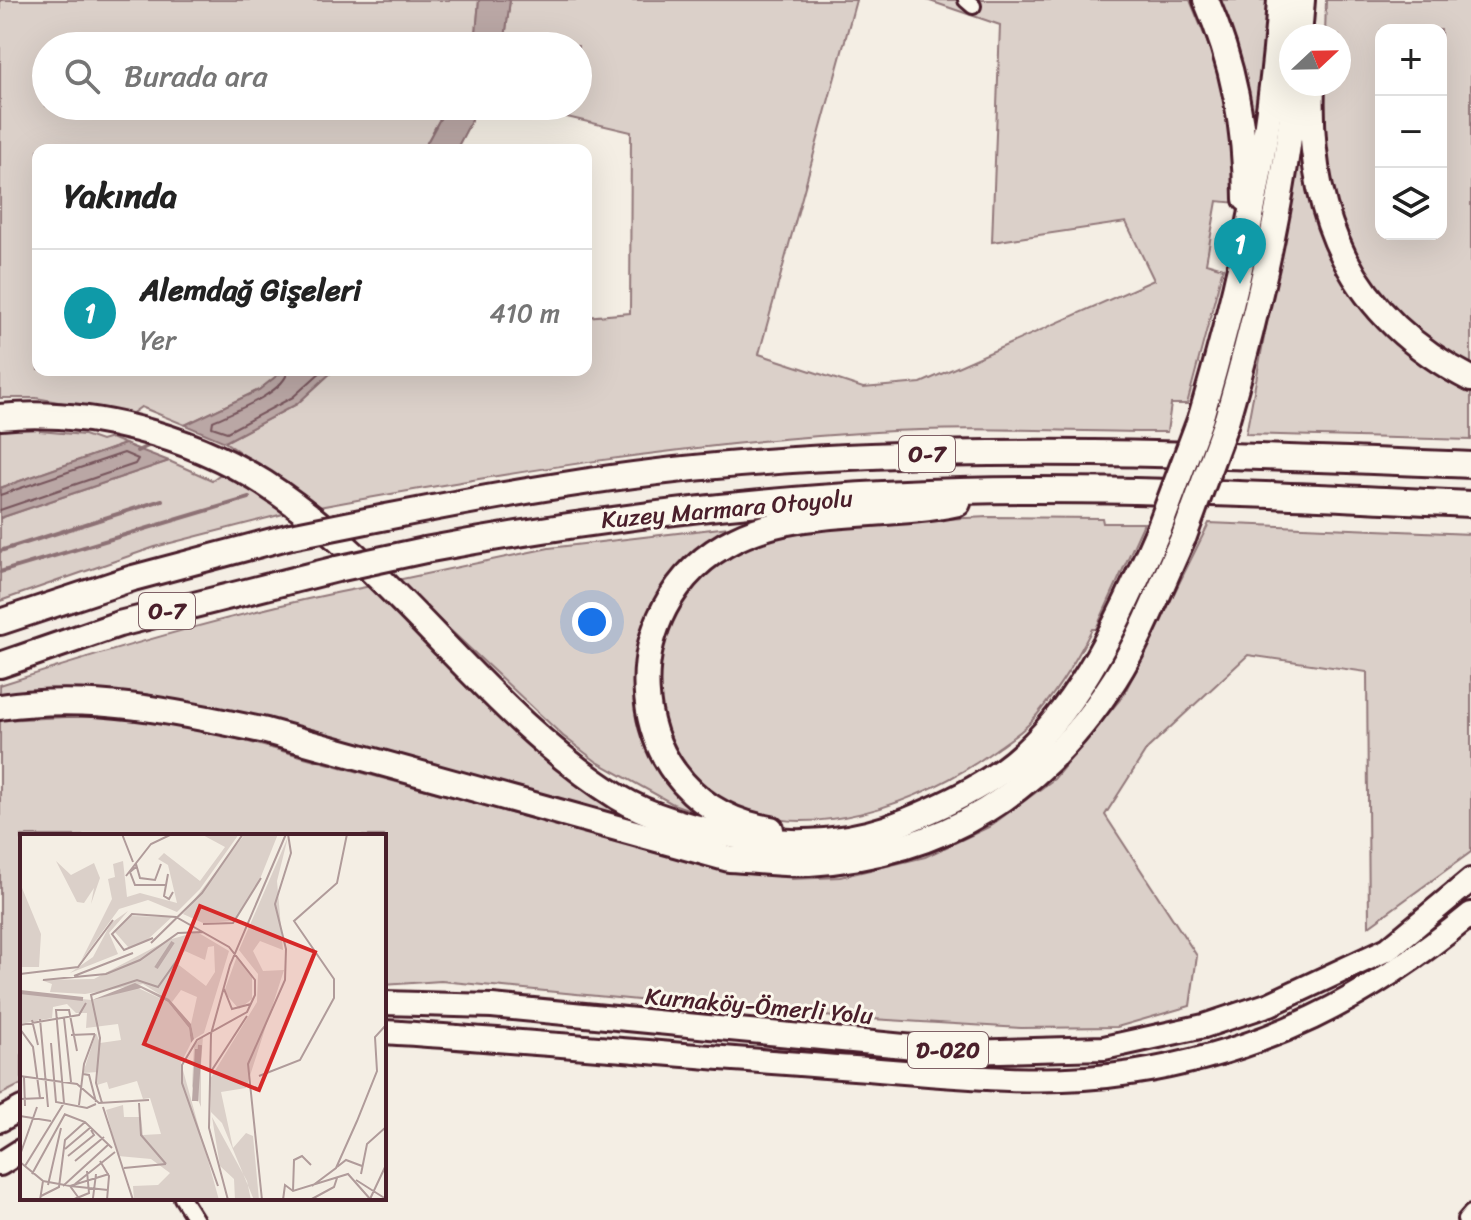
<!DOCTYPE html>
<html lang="tr">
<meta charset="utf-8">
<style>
:root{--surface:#fff;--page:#f2f2f2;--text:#222;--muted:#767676;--line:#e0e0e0;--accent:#ea580c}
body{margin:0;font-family:Sriracha,sans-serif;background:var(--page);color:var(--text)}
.controls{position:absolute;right:24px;top:24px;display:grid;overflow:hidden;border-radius:16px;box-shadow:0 8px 32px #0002}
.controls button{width:72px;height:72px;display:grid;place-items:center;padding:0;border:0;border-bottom:2px solid var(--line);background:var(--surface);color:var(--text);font:40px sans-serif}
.compass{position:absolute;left:1279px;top:24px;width:72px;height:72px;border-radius:50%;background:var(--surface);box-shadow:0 8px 32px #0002;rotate:68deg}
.you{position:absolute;left:592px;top:622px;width:28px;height:28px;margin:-20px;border:6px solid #fff;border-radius:50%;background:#1a73e8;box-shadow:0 0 0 12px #1a73e833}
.badge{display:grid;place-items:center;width:52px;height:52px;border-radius:50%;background:var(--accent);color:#fff;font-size:26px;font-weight:700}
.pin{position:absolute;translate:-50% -66px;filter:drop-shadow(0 2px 4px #0008)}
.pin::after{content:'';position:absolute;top:42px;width:28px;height:24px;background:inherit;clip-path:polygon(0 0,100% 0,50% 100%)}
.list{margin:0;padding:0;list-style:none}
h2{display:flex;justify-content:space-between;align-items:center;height:104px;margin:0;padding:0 32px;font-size:34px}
h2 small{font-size:26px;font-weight:400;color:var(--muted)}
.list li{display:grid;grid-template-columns:52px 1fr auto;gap:24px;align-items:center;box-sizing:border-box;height:128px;padding:0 32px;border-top:2px solid var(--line)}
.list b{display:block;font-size:30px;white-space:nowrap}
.list p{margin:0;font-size:26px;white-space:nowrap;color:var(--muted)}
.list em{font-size:26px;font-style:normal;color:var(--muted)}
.icon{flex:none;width:44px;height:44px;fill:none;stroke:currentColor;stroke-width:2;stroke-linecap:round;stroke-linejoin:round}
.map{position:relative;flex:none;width:1471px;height:1220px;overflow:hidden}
.search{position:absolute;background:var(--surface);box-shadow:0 8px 32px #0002;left:32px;top:32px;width:560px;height:88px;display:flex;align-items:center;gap:20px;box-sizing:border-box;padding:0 28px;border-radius:44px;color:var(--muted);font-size:30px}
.panel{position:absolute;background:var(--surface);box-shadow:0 8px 32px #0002;left:32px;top:144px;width:560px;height:232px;border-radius:16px}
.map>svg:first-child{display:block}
</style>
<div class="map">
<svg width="1471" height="1220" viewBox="0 0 1471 1220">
<rect width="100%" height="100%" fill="#f4eee4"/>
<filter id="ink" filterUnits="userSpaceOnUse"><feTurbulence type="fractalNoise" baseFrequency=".0125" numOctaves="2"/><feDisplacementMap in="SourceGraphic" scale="16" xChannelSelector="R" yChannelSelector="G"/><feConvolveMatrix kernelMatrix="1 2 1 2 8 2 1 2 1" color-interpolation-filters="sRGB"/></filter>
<g filter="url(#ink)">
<g fill="#dbd0c9" stroke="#92787a" stroke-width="2" fill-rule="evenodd">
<path d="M0,0H479L475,46H46V106H447L423,150H38V370H284L259,390L185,425L141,407L130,415L36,398H0Z"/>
<path d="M510,0H856L759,354L863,388L921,383L1154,280L1126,222L992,242L1000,25L927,0H1190L1217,66L1232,131L1237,203L1217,201L1206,263L1223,268L1187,404H1171L1167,432C1070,432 972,426 876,432C688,443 504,473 319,507L225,442L297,404L334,370H586V317L630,313L631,132L520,106H578V46H504Z"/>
<path d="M1217,0H1271L1258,140C1249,91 1240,45 1217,0Z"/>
<path d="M1326,0H1471V368C1454,357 1434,347 1419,335C1369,295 1333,227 1326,164C1323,138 1324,111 1324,84H1339V36H1325ZM1381,30H1441V234H1381Z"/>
<path d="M1304,123L1336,258L1471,389V440L1246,434Z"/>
<path d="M39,427L40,431L84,435L101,441L111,438L125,444L0,488V428Z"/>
<path d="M169,461L212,480L222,473L287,513L155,547L0,601V518Z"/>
<path d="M987,517L1102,518L1103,523H1144L1096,629H1092C1075,663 1055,695 1029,724C1019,734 1006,742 995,750C925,802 800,851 718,798C669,767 642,684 665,630C683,589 720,552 764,538C823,519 923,521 987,517Z"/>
<path d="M1209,523L1471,534V852L1369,926L1367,672L1248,655L1147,749L1105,815L1197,956L1190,1006L1117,1027L1021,1028L772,1013L441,981L384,985V836H22V1084L0,1095V720L112,715L219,734L662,854L723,869L791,876L792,879L840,877L925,857L989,827L1054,779L1123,696Z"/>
<path d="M755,524L693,560L639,699L719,820L673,804L597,762L563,736L397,580L549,548Z"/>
<path d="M371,586L515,734L562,772L655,828C560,802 464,776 369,749C247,716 128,680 0,695V685C123,646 244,610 371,586Z"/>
</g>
<g fill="#baa7a5" stroke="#8d7174" stroke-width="2">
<path d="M479,0H510L504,46H475Z"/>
<path d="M447,106H479L456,150H423Z"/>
<path d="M284,370H334L297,404L225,442L185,425L259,390Z"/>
<path d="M125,444L169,461L0,518V488Z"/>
</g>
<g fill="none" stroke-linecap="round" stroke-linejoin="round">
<g stroke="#77555c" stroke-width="2">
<path d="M288,370C285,393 232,412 213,421L212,427L227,432L293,397L323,370"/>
<path d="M0,495L124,453L138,459L135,464L0,510"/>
</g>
<g stroke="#8d7174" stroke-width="4">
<path d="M137,451L155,443"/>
<path d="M0,551L162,500"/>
<path d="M0,572L249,498"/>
</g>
<defs>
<g id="minor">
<path d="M966,0L973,6"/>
<path d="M182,1198L196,1220"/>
<path d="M1465,1220L1471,1213"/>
</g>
<g id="trunk">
<path d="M384,1003L492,1006L966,1052L1104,1048L1204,1026L1270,1004L1388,949L1471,880"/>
<path d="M384,1032C541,1042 697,1057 854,1068C944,1075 1041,1087 1131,1073C1265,1052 1368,999 1471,914"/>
<path d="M0,1120L22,1108"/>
<path d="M0,1164L22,1150"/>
</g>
<g id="motorway">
<path d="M1206,0C1234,64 1246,128 1246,199"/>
<path d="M1299,36L1302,0"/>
<path d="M1312,84C1307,216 1350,317 1471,379"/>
<path d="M0,417C89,408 190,436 264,483C397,569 484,713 618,797C654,819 700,830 742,837C795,847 856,843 906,821C935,809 964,796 990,779C1074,727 1121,615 1159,529"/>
<path d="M1201,417C1241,280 1271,143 1280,0"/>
<path d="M1226,422C1258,312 1285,198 1295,84"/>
<path d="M386,517C503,494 621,473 739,464C983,444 1227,455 1471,465"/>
<path d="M425,550C624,513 827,490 1031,490C1177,490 1324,497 1471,504"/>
<path d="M0,622L133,578L291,536"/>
<path d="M0,665L119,624L337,569"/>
<path d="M0,707C90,693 178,712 266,731L729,859C755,860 783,865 809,863C944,855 1043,792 1115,679C1143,635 1162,583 1184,536"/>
<path d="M771,829C620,806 604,603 736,539C804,506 887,519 958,503"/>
</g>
</defs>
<use href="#minor" stroke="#4a1f2b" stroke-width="20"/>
<use href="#trunk" stroke="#4a1f2b" stroke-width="28"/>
<use href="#motorway" stroke="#4a1f2b" stroke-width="30"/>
<use href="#minor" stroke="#fbf7ec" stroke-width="14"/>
<use href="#trunk" stroke="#fbf7ec" stroke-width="22"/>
<use href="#motorway" stroke="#fbf7ec" stroke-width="24"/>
<defs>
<g id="motorway-bridge">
<path d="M1159,529L1201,417"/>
<path d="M291,536L386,517"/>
<path d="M1184,536L1226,422"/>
<path d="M337,569L425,550"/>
</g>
</defs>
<use href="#motorway-bridge" stroke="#4a1f2b" stroke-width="30" stroke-linecap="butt"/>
<use href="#motorway-bridge" stroke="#fbf7ec" stroke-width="24"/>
</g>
</g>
<g text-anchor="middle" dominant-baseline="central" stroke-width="6" stroke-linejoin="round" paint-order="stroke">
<g fill="#fbf7ec" stroke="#7f6065" stroke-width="2">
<rect x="899" y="436" width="56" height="36" rx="6"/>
<rect x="139" y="593" width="56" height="36" rx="6"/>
<rect x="908" y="1032" width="80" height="36" rx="6"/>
</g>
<g font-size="22" font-weight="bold" fill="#4a1f2b">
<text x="927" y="454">O-7</text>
<text x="167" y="611">O-7</text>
<text x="948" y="1050">D-020</text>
</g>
<g font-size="24" fill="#4a1f2b" stroke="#fbf7ec">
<text transform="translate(727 509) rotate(-5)">Kuzey Marmara Otoyolu</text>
<text transform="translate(759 1006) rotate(5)">Kurnaköy-Ömerli Yolu</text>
</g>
</g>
<g transform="translate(20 834)">
<rect width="366" height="366" fill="#f4eee4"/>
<path d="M181,0H219L180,55L157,78L128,66L99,75L61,127L92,65L88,45L95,43L93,30L103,27L107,63L120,59L157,69L148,31L138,25L144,19L180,47L205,13ZM225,0H258L240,45L214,87L183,89L163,80ZM268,3L257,47L263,116L240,107L233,117L243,137L264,136L226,254L201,258L213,314L226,299L233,302L239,366H234L202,289L191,278L190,245L237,168L238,140L219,116ZM36,27L51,41L74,29L80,44L71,70L74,54L64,69L57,68ZM0,49L21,100L19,133H0ZM108,77L89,99L98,120L50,139L73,123L91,89ZM110,82L152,83L125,108L109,114L94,97ZM177,98L209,117L184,199L174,205L171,190L177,163L161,156L152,168L123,150L65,160L30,158L32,150L21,146L74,145L148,106ZM194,112L195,138L186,152L155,128L165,117L185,126L188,113ZM217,122L232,141V165L219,175L204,158ZM116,153L148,168L169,194L171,209L161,229L199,366H114L113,352L138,351L150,339L131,325L98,322L86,276L103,271L104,283H121L123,301L141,300L130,264L123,265L117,247L89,255L87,248L77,251L78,238L63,239L76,199L80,209L101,206L98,190L66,194L67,179H56L47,170L33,173L32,184L0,190V159L72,166ZM183,202L181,232V273L172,252L174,211ZM192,283L227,347L231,366H215L214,345L200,332Z" fill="#dbd0c9" fill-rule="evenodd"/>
<path d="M115,149L149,165L171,190L174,205L171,209L169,194L148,168L121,154L72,166Z" fill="#baa7a5"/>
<path fill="none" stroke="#baa7a5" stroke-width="4" d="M136,134L153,108M0,158L63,165M174,267L177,215M176,267L180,211"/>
<path fill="none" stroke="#b09b9a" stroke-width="2" d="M102,0L113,28M116,30L120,44L135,46L141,30M116,33L110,38L115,51H146M148,40L144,62L149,65L153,58M106,42L131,10L152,0M183,90L213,89L241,44M133,104L104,116L92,100L112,80L156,83L209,113L235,146V161L227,178L177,206L162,231V249L198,352M131,109L182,59L223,0M0,140L58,133L93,86M54,142L113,119M23,146L86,140L120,126L158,99L183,98M204,155L212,175L231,170M44,184L51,248M20,185L28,273M12,186L18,211M0,191L59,181L66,169M0,195L13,213L20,264M51,201L75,200M31,209L36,268L67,274L76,270M190,239L227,182M63,240L69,241L76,268M0,242L57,250L79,269L129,266M239,242L280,226L314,164V145L274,87L317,49L327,0M4,243L5,272M0,265L24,264M44,269L36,176H49L57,217M82,269L76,249L80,204L71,161L117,146L138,153L162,119M119,269L121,301L146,330M59,271L64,230L75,200M83,273L113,366M44,280L65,288L92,314M0,282L31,287M45,315L71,293M0,321L17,273M48,322L74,301L71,296M55,327L84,303M80,327L89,342L87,366M0,328L23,347L20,366M5,332L44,269M317,333L326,326L342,332M104,334L146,330M12,340L45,280M341,340L347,310L366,293M336,346L366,365M23,347L50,352L89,340M55,350L95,318M28,351L41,294M43,352L89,310M292,352L316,334L337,287L357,237L355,203L366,191M273,357L274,326L282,322L291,331M21,362L39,353L45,306L65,288M58,363L50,352L88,356M73,364L76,340M350,365L366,331M52,366L69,359L67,337M208,366L189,294L191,200L210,131L266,0M242,366L228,230L265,146L266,115L255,70L271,19L268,0M263,366L265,351L273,357L328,340L351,366M290,366L314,353L317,344"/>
<path fill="#d62828" fill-opacity="0.15" stroke="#d62828" stroke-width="4" d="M180,72L295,118L239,256L124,210Z"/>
<rect width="366" height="366" fill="none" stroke="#4a1f2b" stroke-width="4"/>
</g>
</svg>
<div class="controls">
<button>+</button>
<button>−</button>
<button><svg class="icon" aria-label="layers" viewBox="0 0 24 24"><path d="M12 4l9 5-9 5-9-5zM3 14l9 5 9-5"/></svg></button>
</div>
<svg class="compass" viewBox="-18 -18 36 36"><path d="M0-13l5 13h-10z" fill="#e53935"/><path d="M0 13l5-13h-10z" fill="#767676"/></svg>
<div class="you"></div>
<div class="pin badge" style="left:1240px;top:284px;background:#0f9aa8">1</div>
<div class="search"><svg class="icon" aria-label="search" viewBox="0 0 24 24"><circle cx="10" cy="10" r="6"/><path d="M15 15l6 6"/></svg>Burada ara</div>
<section class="panel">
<h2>Yakında<small></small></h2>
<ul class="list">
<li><span class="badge" style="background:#0f9aa8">1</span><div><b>Alemdağ Gişeleri</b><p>Yer</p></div><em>410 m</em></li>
</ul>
</section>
</div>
